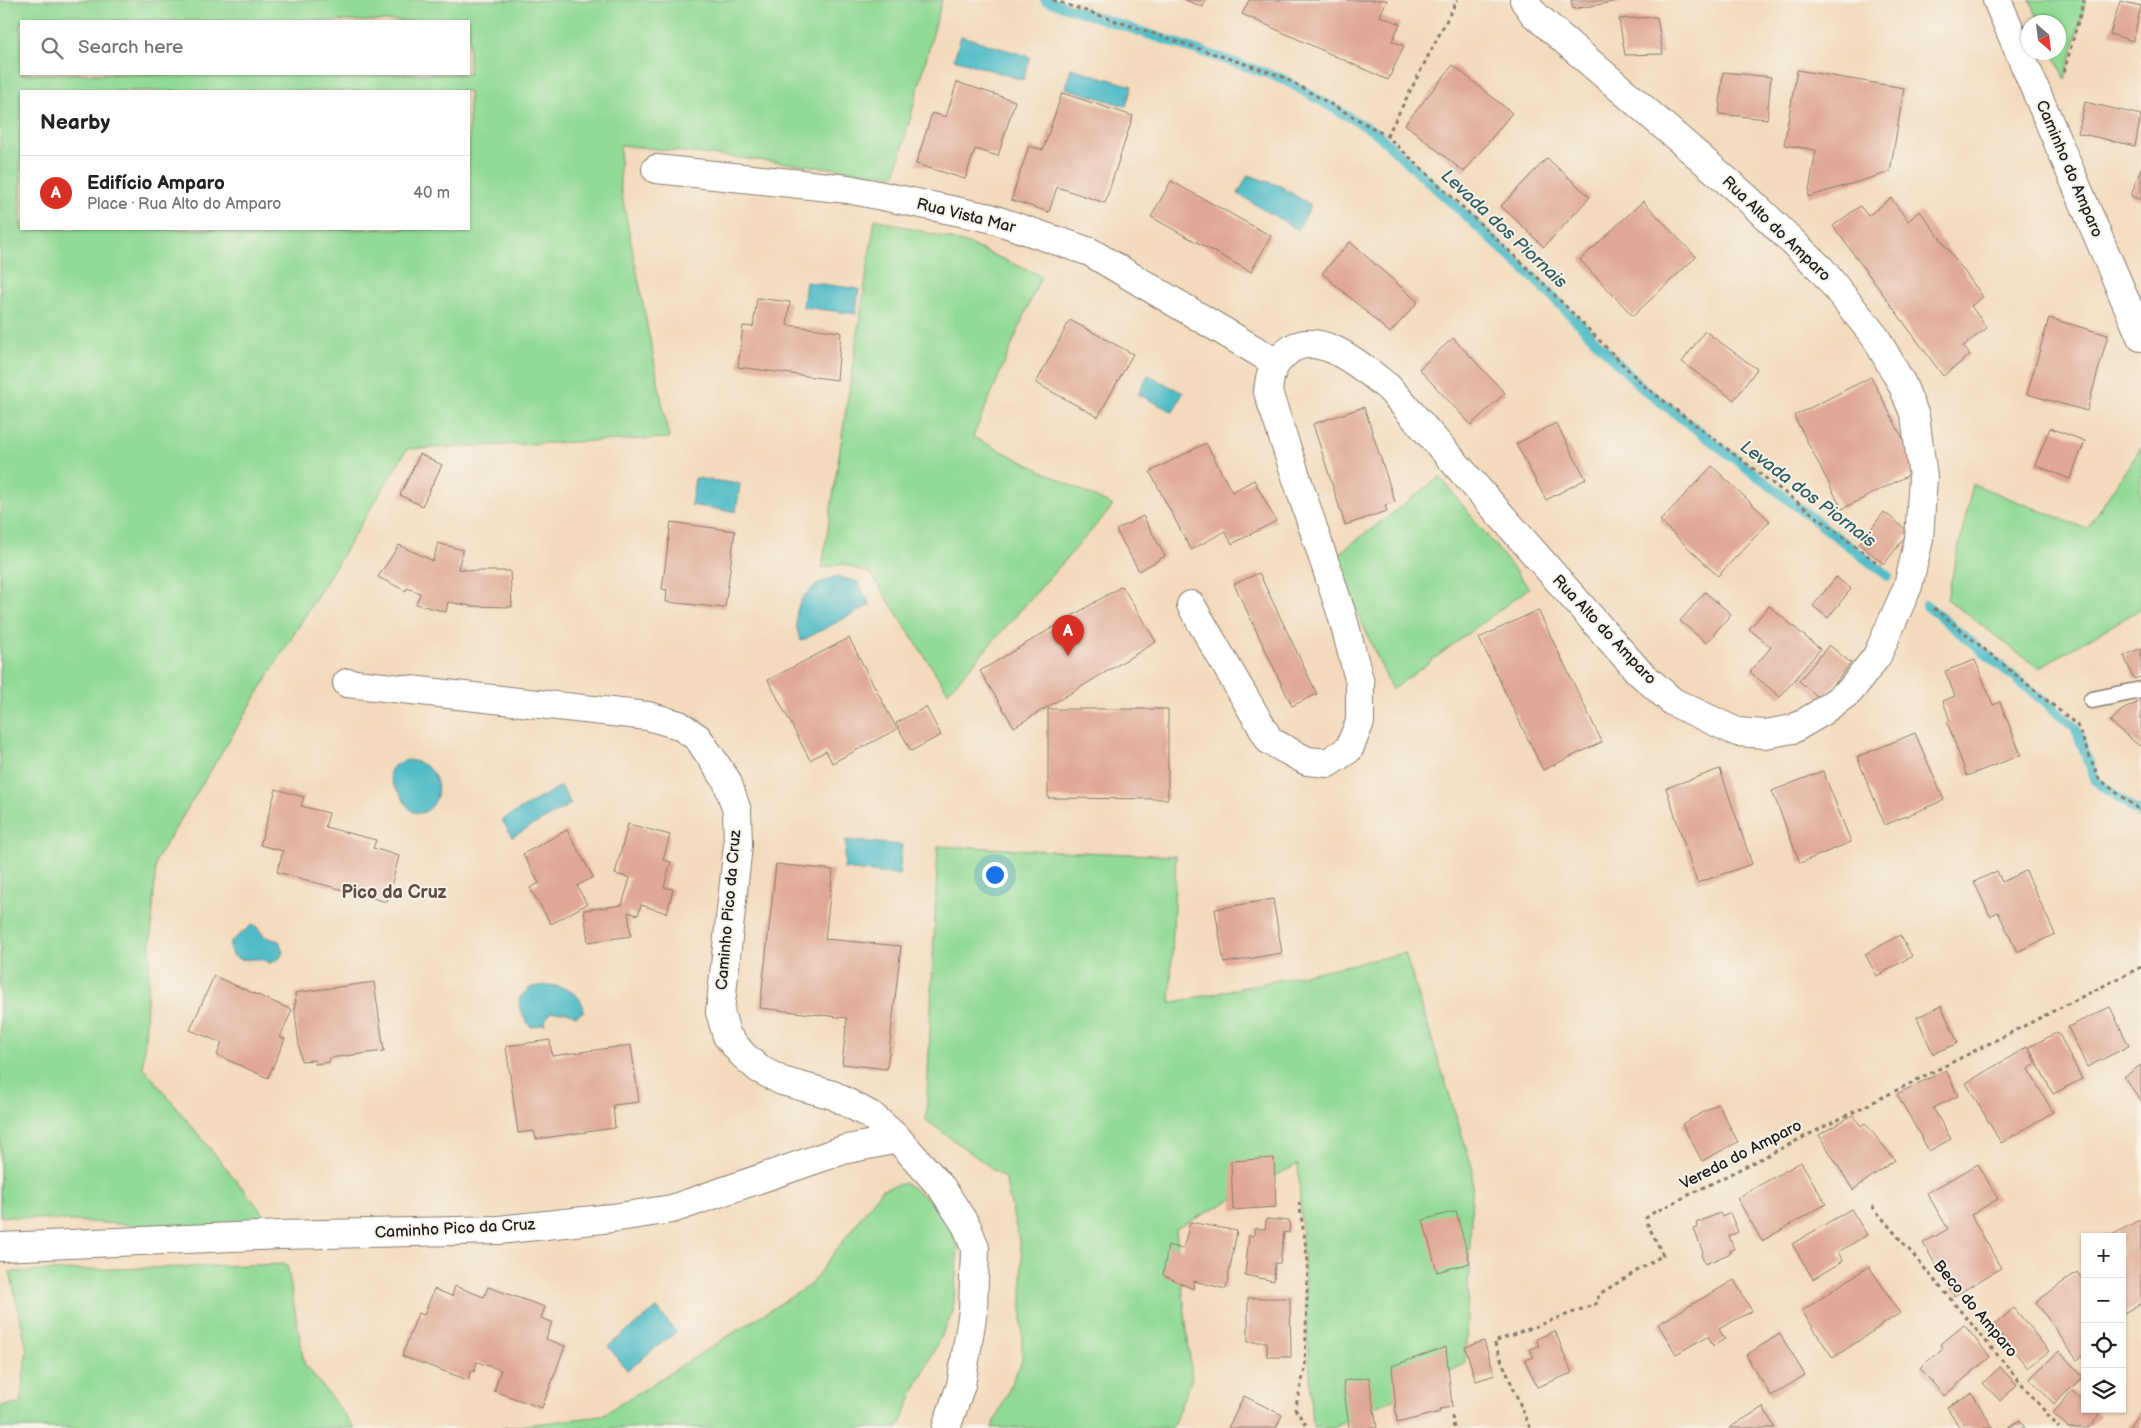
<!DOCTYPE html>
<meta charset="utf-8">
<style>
:root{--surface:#fff;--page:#f6f6f6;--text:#202124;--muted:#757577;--line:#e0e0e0;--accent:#d93025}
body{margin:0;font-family:"Balsamiq Sans",sans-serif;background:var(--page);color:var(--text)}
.controls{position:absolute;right:15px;bottom:15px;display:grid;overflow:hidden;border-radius:0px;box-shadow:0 1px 4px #0004}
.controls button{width:45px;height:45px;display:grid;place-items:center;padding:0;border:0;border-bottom:1px solid var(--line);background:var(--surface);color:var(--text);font:25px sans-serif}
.compass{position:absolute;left:2021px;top:15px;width:45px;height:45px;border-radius:50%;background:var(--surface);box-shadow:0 1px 4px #0004;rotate:152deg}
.you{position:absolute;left:994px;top:874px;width:18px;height:18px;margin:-12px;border:4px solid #fff;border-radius:50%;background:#1a73e8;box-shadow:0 0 0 8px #1a73e833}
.badge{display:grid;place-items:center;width:32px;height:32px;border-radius:50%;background:var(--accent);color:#fff;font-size:16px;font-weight:700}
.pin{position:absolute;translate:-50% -41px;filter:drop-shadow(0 1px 2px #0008)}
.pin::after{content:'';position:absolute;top:26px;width:18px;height:15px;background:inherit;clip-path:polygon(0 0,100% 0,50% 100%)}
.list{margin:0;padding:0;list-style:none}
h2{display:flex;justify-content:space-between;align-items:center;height:65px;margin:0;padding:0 20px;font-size:21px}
h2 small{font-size:16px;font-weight:400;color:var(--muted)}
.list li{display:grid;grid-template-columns:32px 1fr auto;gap:15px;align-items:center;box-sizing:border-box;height:75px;padding:0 20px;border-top:1px solid var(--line)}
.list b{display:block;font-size:19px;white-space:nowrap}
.list p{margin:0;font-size:16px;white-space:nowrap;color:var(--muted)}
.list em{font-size:16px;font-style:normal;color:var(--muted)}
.icon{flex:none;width:28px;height:28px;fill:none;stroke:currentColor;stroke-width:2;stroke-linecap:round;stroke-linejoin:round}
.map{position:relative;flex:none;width:2141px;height:1428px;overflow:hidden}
.search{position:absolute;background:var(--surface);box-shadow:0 1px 4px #0004;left:20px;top:20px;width:450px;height:55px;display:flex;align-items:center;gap:12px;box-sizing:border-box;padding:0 18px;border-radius:0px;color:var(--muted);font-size:19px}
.panel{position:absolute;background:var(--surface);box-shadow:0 1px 4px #0004;left:20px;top:90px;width:450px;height:140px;border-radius:0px}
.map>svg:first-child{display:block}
</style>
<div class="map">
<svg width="2141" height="1428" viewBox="0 0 2141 1428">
<rect width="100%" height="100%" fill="#f7f3e8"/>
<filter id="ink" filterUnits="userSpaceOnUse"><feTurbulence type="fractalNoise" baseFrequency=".02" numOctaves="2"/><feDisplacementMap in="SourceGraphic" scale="10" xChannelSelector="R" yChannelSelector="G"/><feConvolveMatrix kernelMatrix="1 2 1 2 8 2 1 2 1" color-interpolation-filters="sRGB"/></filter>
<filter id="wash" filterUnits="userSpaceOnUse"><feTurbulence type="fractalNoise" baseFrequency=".0096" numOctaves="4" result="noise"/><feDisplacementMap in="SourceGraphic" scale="20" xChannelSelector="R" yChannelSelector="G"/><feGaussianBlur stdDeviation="1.12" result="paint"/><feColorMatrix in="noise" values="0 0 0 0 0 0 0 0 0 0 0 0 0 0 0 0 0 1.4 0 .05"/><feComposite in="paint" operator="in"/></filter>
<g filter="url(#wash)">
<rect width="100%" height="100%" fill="#f3dabc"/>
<g fill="#91da94" stroke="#567b58" fill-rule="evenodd">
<path d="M0,0H942L895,175L620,145V185L669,438L407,449L156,860L143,1067L281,1235L0,1216ZM21,21H469V74H21ZM21,91H469V229H21Z"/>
<path d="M2030,0H2086L2065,80L2053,53L2058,52V22H2040Z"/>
<path d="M875,219L966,243L1041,276L973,437L1113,506L948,692L871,574L843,564L822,568Z"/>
<path d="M2141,447V609L2038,668L1947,599L1973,484L2087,529Z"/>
<path d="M1440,477L1529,588L1392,690L1333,558Z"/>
<path d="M938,846L1176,856L1170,1003L1405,953L1473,1170L1465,1364L1333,1428H1313L1298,1164L1176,1229L1192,1378L1172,1428H992L1022,1360V1255L1005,1178L926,1120Z"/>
<path d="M905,1183L944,1210L958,1247L953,1312L913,1393L899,1428H503L601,1416L810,1285L882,1189Z"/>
<path d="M287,1264L304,1363L355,1428H0V1406L20,1404L27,1349L10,1272Z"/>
</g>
<g fill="#4fbcc7" stroke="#366c72">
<path d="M961,36L1030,57L1023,80L954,59Z"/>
<path d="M1071,68L1132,86L1126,106L1065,88Z"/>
<path d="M1248,175L1280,186L1311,205L1298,230L1238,194Z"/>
<path d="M806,282L859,289L856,314L803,307Z"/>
<path d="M1148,375L1183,393L1173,412L1138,394Z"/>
<path d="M695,478L740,484L736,512L691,505Z"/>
<path d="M836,577L857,581L870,605L801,641C787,610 804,585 836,577Z"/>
<path d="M408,760C429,762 444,780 435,801C433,806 429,810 424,812C409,817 406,801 399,793C386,776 385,766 408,760Z"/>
<path d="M561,786L571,804L512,837L502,820Z"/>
<path d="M846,840L902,845L899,875L844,869Z"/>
<path d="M252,925L257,927L265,937L279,941L283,952L280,958L270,963C252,953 246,965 234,956L230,950V942Z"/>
<path d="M547,985C564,986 582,993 584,1011L576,1016L567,1012H551L545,1020V1024L531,1027C524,1019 517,1009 520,997L531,987Z"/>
<path d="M657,1308L676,1332L627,1370L608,1346Z"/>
</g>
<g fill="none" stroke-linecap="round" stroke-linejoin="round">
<g stroke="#4fbcc7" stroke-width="10">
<path d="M1045,0L1281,78L1375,132L1540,284L1641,387L1888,576"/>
<path d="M1926,605L2075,727L2096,781L2141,814"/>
</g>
</g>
<g id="blocks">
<g fill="#e0a894">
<path d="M1185,0H1206L1203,7Z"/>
<path d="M1249,0H1387L1380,16L1400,24L1392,41L1404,46L1388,80L1242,14Z"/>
<path d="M1571,0H1618L1619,1L1573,9Z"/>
<path d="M2120,1L2141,6L2133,41L2110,34Z"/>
<path d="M1657,17L1663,54L1625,55L1619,19Z"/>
<path d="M1453,65L1512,113L1464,172L1405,124Z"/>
<path d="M1797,70L1904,88L1890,172L1808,197L1816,150L1784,145Z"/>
<path d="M1723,72L1771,77L1767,119L1719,114Z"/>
<path d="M957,82L1015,101L998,156L975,149L965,179L916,164L932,113L946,117Z"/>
<path d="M1062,93L1133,116L1105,203L1057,187L1049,212L1011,200L1029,146L1043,150Z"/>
<path d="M2085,102L2141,115L2135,146L2078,133Z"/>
<path d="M1547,158L1590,197L1544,247L1501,206Z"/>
<path d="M2141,168V200L2131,196Z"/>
<path d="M1171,181L1271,236L1251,272L1151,217Z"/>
<path d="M1891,198L1908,221L1920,211L1983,297L1971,306L1987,328L1963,346L1970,355L1943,376L1833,226L1860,206L1868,216Z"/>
<path d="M1643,201L1696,257L1633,316L1580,260Z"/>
<path d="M1350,242L1418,302L1390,333L1322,273Z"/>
<path d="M757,298L790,302L787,325L841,332L837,380L738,367L743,326L753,327Z"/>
<path d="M2049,318L2108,335L2087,411L2027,394Z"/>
<path d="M1070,320L1133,354L1098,417L1036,383Z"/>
<path d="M1705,331L1757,369L1734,400L1682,362Z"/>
<path d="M1453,338L1505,393L1471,425L1419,369Z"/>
<path d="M1871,377L1919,470L1842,509L1794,416Z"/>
<path d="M1364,407L1395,502L1385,505L1387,511L1345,525L1313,424Z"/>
<path d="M1556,423L1586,479L1546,500L1516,444Z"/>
<path d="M2050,428L2085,441L2070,479L2035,465Z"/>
<path d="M1206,443L1232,492L1254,480L1276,521L1232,544L1225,531L1191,550L1150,472Z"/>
<path d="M420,454L442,465L422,506L400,495Z"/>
<path d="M1712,466L1770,521L1718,576L1660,521Z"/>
<path d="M1884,512L1909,532L1884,564L1859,544Z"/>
<path d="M1143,516L1165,556L1139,571L1116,530Z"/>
<path d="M671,522L735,531L725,608L666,602L667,590L662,589Z"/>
<path d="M438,543L463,550L458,569L475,571H510L512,607L471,606L448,602L446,612L416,604L420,593L407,588L406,591L378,577L399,545L433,561Z"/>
<path d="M1259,573L1317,694L1292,706L1234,584Z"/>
<path d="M1836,577L1851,589L1828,618L1813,606Z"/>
<path d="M1122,586L1156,642L1014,727L980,671Z"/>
<path d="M1705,592L1731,614L1706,643L1680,621Z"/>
<path d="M1769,606L1820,649L1780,697L1750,672L1771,647L1749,629Z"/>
<path d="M1538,610L1602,742L1543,770L1479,638Z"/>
<path d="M849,638L897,729L832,763L826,751L810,760L768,680Z"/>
<path d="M1829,645L1851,663L1822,700L1799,681Z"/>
<path d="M2141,648V677L2134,679L2124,656Z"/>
<path d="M1975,660L1993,705L2000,702L2021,755L1967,776L1947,722L1950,721L1943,701L1955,696L1945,671Z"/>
<path d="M2141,701V747L2110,722L2122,710Z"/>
<path d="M926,707L941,735L911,751L896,723Z"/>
<path d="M1048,709H1168V799L1048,798Z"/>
<path d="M1915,733L1944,800L1885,825L1857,757Z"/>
<path d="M1720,769L1752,864L1697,883L1666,788Z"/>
<path d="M1823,771L1851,842L1800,863L1772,791Z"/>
<path d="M276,789L304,797L301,806L329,813L325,827L376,840L373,848L399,856L387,902L277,872L283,851L260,845Z"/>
<path d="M628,824L670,835L663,860L671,862L664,887L673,889L667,913L641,905L638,915L628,912L631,936L588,942L584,910L622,905L630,878L615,874Z"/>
<path d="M567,830L593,877L577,886L587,904L551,924L530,888L539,883L523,854Z"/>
<path d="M776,864L833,870L825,939L901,946L887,1069L842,1064L847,1018L760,1008Z"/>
<path d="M1997,871L2002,882L2026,871L2055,934L2017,952L1998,912L1990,916L1974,882Z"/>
<path d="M1273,899L1282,953L1224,963L1215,909Z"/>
<path d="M1900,935L1912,956L1877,976L1865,954Z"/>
<path d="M214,976L292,1010L280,1037L285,1039L268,1078L217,1055L222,1043L190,1030Z"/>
<path d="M374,982L384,1051L329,1058L330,1062L315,1064L314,1060L301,1061L294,1004H296L295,993Z"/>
<path d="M1941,1006L1958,1043L1933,1054L1917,1017Z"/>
<path d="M2110,1007L2129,1046L2087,1067L2068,1027Z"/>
<path d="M2058,1032L2082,1079L2053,1094L2029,1047Z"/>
<path d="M550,1040L552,1056L631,1045L639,1102L613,1105L615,1128L536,1139L534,1131L518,1133L506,1046Z"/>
<path d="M2027,1047L2036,1064L2028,1069L2053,1112L2001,1143L1966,1083Z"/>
<path d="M2141,1065V1101L2124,1077Z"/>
<path d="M1946,1070L1958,1096L1933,1108L1951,1139L1929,1151L1897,1094Z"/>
<path d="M1718,1104L1738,1142L1702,1161L1682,1124Z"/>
<path d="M1853,1115L1861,1126L1865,1123L1895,1160L1853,1190L1819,1135Z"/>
<path d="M1274,1158L1276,1207L1233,1210L1231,1161Z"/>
<path d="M1801,1162L1826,1204L1762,1241L1737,1198Z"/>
<path d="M1978,1164L1998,1199L1971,1215L2001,1268L1954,1296L1923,1243L1948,1229L1927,1193Z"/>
<path d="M1851,1209L1867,1235L1838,1252L1843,1261L1813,1279L1792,1244Z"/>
<path d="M1456,1211L1470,1263L1437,1272L1423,1220Z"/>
<path d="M1720,1213L1722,1217L1730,1213L1738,1232L1729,1236L1734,1249L1730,1250L1731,1253L1705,1264L1701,1255L1703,1253L1694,1229L1698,1228L1696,1223Z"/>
<path d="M1266,1219L1290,1221L1289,1233L1284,1232L1280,1263H1275L1274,1281L1245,1275L1249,1235L1254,1236L1255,1228L1265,1229Z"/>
<path d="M2141,1219V1303L2124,1313L2122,1310V1237H2108Z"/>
<path d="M1190,1222L1237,1231L1226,1289L1194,1281L1193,1289L1163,1275L1168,1245L1183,1249Z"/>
<path d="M1869,1266L1900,1313L1833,1358L1802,1311Z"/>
<path d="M2077,1272L2085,1283V1354L2077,1360L2036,1302Z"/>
<path d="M1734,1280L1752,1311L1719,1329L1725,1339L1713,1346L1708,1336L1676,1354L1658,1324Z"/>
<path d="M455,1286L484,1297L488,1287L545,1307L541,1318L552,1322L546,1339L565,1346L542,1408L494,1391L501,1370L477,1362L474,1372L471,1371L468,1380L402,1356L418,1313L424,1315L434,1289L452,1296Z"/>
<path d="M1248,1298H1290L1291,1357H1267V1342H1248Z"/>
<path d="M2014,1308L2049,1351L2028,1368L1993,1326Z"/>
<path d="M1964,1325L1990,1357L1944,1396L1920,1368L1943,1348L1941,1344Z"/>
<path d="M1555,1331L1572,1373L1537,1387L1525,1360L1534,1357L1530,1349L1539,1346L1536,1339Z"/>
<path d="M1780,1334L1805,1375L1771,1396L1746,1355Z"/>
<path d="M1484,1341L1495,1375L1476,1381L1465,1347Z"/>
<path d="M1446,1347L1452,1407L1440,1409V1412L1397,1423L1392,1366Z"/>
<path d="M2059,1351L2083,1377L2054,1404L2030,1378Z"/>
<path d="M2000,1367L2017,1385L2000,1401L1983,1383Z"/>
<path d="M1369,1377L1377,1428H1349L1343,1381Z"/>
<path d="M2072,1391L2085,1403V1409H2092L2099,1415L2088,1428H2069L2053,1413Z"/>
<path d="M1972,1393L1993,1428H1960L1947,1407Z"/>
<path d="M1244,1396L1282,1415L1276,1428H1228Z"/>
<path d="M1763,1407L1775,1428H1729Z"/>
<path d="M2141,1411V1428H2128Z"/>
<path d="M2020,1420L2025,1428H2008Z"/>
</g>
</g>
</g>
<g filter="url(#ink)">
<use href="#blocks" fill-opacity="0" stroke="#887b6c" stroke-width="1"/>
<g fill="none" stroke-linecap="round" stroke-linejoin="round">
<defs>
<path id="service" d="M2092,700L2141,690"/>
<g id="minor">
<path d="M656,169L848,189L990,218L1090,252L1275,362"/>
<path d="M1191,605L1270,741L1307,761L1328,763L1349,749L1360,722V683L1342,615L1268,392C1270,372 1272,365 1287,352C1318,326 1364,369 1388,387L1639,672L1673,702L1737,732L1765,734L1793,729L1817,715L1850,691L1877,656L1908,586L1919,539L1923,477L1915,416L1902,384L1876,338L1822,270L1747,198L1534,14L1524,0"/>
<path d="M347,683L648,716L679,725L698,738L727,781L737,811L738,845L720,1012L727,1036L743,1055L759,1069L782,1081L833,1095L872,1116L898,1139L942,1188L967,1227L975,1248L973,1311L961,1385L946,1428"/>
<path d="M0,1247L281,1235L499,1230L612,1218L672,1209L843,1150L898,1139"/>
</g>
<path id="tertiary" d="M1997,0L2141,337"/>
</defs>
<use href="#service" stroke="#887b6c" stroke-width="19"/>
<use href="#minor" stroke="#887b6c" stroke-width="30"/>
<use href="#tertiary" stroke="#887b6c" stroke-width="30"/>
<g stroke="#887b6c" stroke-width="3" stroke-dasharray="4 4" stroke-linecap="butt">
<path d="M1053,0L1281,76L1387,136L1541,281L1643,385L1880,565"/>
<path d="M2064,72L2084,0"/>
<path d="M1387,136L1457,0"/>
<path d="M1934,608L2077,725L2099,779L2141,811"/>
<path d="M1299,1202L1308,1261L1305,1369L1295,1409L1308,1428"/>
<path d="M1872,1206L2059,1428"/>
<path d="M1452,1416L1454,1428"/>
<path d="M1530,1428L1494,1342L1598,1303V1297L1601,1293L1663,1255L1647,1223L1646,1218L1651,1214L2141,967"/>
</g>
<use href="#service" stroke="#fff" stroke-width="16"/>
<use href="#minor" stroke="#fff" stroke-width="28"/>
<use href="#tertiary" stroke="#fff" stroke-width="28"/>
</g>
</g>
<g text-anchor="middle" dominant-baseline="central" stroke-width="4" stroke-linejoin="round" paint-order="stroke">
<g font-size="16" fill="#1c1c1c" stroke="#f7f3e8">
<text transform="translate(2069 169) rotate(67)">Caminho do Amparo</text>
<text transform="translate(966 216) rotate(14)">Rua Vista Mar</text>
<text transform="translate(1776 229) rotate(44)">Rua Alto do Amparo</text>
<text transform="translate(1604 630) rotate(47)">Rua Alto do Amparo</text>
<text transform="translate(729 910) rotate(-85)">Caminho Pico da Cruz</text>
<text transform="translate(1741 1155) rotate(-27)">Vereda do Amparo</text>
<text transform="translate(455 1229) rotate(-3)">Caminho Pico da Cruz</text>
<text transform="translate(1975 1309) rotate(50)">Beco do Amparo</text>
</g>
<g font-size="18" font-style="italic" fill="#305c60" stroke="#f7f3e8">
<text transform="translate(1504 229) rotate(43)">Levada dos Piornais</text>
<text transform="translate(1808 494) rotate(37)">Levada dos Piornais</text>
</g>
<g font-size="18" font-weight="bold" fill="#614d46" stroke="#f7f3e8">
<text x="394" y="892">Pico da Cruz</text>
</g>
</g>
</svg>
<div class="controls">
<button>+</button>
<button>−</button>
<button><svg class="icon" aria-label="locate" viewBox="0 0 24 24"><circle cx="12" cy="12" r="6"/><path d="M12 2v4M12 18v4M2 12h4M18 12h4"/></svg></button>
<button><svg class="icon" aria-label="layers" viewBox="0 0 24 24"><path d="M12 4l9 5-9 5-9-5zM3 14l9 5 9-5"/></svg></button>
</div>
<svg class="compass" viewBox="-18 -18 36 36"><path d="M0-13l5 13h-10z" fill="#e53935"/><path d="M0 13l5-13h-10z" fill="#757577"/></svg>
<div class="you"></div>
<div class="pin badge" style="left:1068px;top:656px">A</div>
<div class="search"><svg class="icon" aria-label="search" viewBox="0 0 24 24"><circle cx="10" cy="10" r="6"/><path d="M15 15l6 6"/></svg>Search here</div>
<section class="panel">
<h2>Nearby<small></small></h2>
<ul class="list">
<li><span class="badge">A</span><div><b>Edifício Amparo</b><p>Place · Rua Alto do Amparo</p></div><em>40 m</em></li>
</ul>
</section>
</div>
